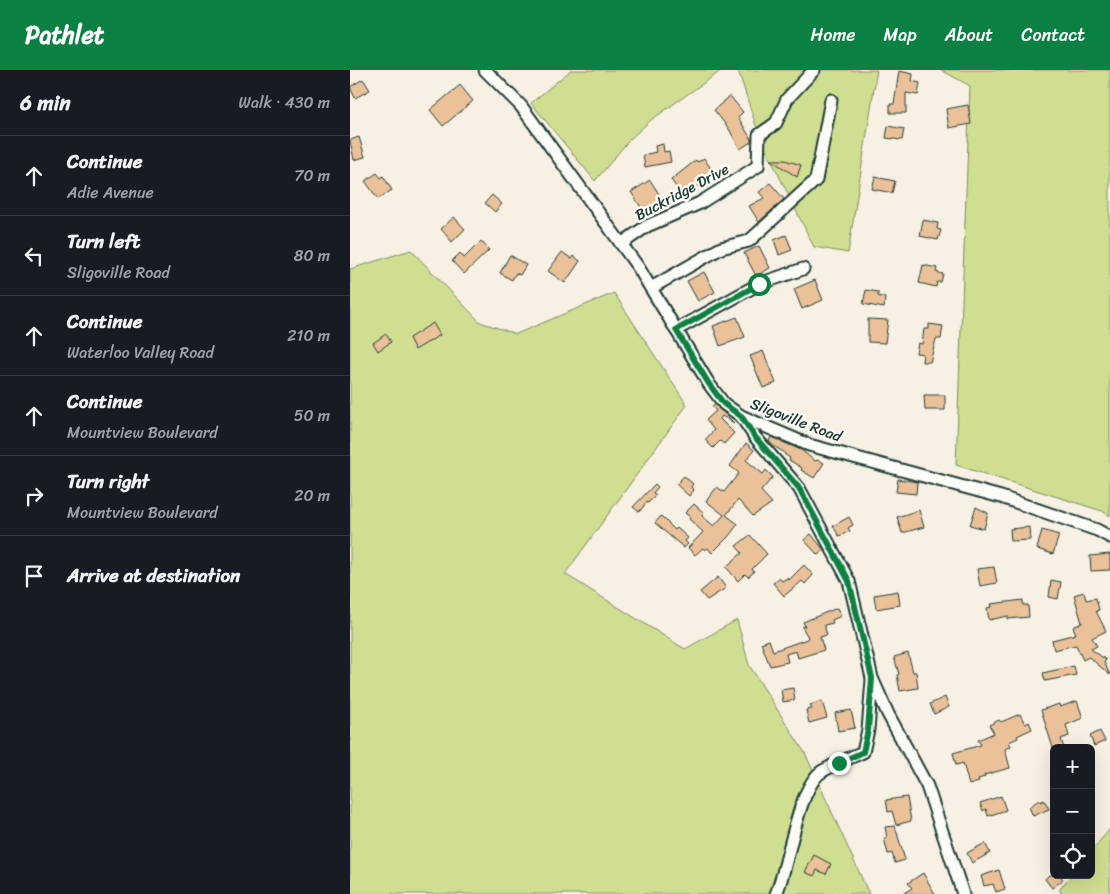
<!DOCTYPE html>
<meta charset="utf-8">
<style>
:root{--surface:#171b24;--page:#20242c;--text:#f1f3f6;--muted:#9ea1a6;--line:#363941;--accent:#0b8043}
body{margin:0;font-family:Sriracha,sans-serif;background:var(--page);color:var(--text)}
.controls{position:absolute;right:15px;bottom:15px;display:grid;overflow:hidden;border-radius:8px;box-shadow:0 5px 20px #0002}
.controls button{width:45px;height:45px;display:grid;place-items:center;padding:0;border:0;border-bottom:1px solid var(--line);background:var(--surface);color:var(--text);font:25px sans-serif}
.stop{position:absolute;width:15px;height:15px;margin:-11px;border:4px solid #0b8043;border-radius:50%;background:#fff}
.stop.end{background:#0b8043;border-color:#fff;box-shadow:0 1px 5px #0008}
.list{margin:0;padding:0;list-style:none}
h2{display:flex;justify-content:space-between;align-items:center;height:65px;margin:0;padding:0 20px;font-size:21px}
h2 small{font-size:16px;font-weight:400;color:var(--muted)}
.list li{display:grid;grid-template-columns:32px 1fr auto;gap:15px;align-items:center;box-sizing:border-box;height:80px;padding:0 20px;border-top:1px solid var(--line)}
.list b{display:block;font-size:19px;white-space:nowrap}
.list p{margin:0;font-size:16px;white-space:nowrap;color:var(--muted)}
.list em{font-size:16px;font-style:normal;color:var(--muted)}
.icon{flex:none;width:28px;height:28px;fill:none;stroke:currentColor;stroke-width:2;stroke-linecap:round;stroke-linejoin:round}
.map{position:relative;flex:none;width:760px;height:824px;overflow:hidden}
header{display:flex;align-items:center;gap:30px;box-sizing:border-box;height:70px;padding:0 25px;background:var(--accent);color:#fff}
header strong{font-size:24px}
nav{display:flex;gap:28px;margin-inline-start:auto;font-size:18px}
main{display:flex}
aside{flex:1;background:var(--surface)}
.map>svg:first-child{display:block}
</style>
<header>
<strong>Pathlet</strong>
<nav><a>Home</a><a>Map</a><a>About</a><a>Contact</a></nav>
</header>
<main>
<aside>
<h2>6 min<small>Walk · 430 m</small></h2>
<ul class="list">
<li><svg class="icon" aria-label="ahead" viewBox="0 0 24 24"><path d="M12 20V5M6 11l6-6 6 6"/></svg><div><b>Continue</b><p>Adie Avenue</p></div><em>70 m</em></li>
<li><svg class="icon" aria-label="left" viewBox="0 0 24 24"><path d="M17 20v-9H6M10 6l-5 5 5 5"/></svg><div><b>Turn left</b><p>Sligoville Road</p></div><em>80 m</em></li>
<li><svg class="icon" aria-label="ahead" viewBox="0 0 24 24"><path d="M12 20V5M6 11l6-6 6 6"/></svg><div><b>Continue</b><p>Waterloo Valley Road</p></div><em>210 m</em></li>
<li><svg class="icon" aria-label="ahead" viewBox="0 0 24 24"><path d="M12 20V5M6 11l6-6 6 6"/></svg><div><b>Continue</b><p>Mountview Boulevard</p></div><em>50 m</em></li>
<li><svg class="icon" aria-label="right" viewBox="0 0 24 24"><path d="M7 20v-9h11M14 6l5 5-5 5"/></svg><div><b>Turn right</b><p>Mountview Boulevard</p></div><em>20 m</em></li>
<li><svg class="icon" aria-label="arrive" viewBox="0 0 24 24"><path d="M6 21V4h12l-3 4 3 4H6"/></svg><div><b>Arrive at destination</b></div></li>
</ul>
</aside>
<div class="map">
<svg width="760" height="824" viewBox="0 0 760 824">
<rect width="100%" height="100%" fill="#f9f0e4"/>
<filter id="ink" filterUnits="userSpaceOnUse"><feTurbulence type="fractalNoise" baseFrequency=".02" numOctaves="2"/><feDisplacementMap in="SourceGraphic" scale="10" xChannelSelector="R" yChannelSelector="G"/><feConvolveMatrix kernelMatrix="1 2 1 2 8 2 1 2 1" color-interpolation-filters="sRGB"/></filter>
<g filter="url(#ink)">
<g fill="#d0de92" stroke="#788e63">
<path d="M221,0H372L301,50L279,70L245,111L181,33Z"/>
<path d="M388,0H527L498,183L464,177L409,65Z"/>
<path d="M591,0H760V446L752,441L606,395L620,16Z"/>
<path d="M61,180L130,252L166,264L264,223L337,335L215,504L335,579L387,550L399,595L455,683L519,824H0V199Z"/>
<path d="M760,759V824H711L710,819L721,805H741V781Z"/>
</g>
<g fill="#ebc19a" stroke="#1f3d34">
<path d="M549,1L563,4L562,11L570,13L568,25L556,23V43H540V34H544Z"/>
<path d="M13,9L20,20L5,28L0,17Z"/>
<path d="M110,15L123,31L93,56L80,40Z"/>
<path d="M380,26L393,42L388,47L401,69V72L390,79L379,59L364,40Z"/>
<path d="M618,35L621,54L599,58L596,39Z"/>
<path d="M538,56L554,59L552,70L536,68Z"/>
<path d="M9,67L15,87L4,90L0,70Z"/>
<path d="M313,74L314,82L319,81L321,92L295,97L293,85L306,82L305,76Z"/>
<path d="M354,88L365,105L333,126L321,110L346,90L348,92Z"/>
<path d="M421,90H435L451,95L447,107Z"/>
<path d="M27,103L31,108L33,106L42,120L28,129L15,111Z"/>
<path d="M525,107L545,111L542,123L522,119Z"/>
<path d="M300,110L313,130L294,142L281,122Z"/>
<path d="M420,113L434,129L409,152L399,136L414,128L409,122Z"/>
<path d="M142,125L152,134L145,142L135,133Z"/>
<path d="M104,147L115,159L102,172L91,159Z"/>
<path d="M573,150L588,153L587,159L591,160L588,170L570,166Z"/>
<path d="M436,165L442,180L429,185L424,170Z"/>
<path d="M131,171L139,180L114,204L102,191L110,183L114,188Z"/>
<path d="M409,176L420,198L406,206L394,183Z"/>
<path d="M212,182L222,189L224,186L230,191L215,213L198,201Z"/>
<path d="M160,185L176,195L170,205L166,203L162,210L150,203Z"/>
<path d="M573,195L587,198L586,202L593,204L591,212H587L586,217L569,213Z"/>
<path d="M354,202L365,222L348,231L337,211Z"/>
<path d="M465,210L473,230L452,239L444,219Z"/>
<path d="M516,220L528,222V226L535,228L534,238L513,234Z"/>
<path d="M387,247L395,267L370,276L363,256Z"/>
<path d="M518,249L538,250L535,273L518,272Z"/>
<path d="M83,253L90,265L65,280L59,268Z"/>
<path d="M579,254L593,256L591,269H586L580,292H572L573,284L566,283L568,273L572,274L574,259H579Z"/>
<path d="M36,264L41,272L28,281L23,273Z"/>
<path d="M413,281L426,313L413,318L400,286Z"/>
<path d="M574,325H595V340H575Z"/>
<path d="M365,334L384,353L372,346L370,349L384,363L374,374L370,371L363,378L355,370L364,360L356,350L366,341L362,336Z"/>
<path d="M421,367L451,380L465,391L468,390L474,393L464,408L451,400L452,398L439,390L440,388L434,384L435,383L422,375L419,371Z"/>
<path d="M396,373L404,380L396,390L413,404L416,400L423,407L411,421L422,433L403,446L388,430L376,445L388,454L378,467L362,483L358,478L355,480L353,478L345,485L338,478L353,462L339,449L340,447L335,443L344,434L354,443L352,446L364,456L374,445L356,431L367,417L374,422L389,403L380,396Z"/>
<path d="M334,406L343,414L341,417L344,420L339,426L326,414Z"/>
<path d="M548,409L567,412L566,424L546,422Z"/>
<path d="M305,414L308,417L303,423L306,425L298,433L297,432L289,442L283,437Z"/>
<path d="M626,437L638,443L634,459L620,455Z"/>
<path d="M569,440L574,457L552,463L547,447Z"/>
<path d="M311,446L325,460L327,458L338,468L335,471L338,474L334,478L305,453Z"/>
<path d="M499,447L503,455L498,458L500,461L489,466L483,456Z"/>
<path d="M679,457L680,470L661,471L660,459Z"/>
<path d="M692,460L709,465L703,484L687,479Z"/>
<path d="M461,464L474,480L468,485L454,470Z"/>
<path d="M400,465L417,484L402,499L404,502L398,507L395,504L388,511L376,497L392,483L386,476Z"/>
<path d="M760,484V500L741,501L740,486Z"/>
<path d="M454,495L463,505L455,514L452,511L434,526L423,513L429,508L432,511L437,508L439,510Z"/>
<path d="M644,497L647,513L630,516L627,499Z"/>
<path d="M368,507L376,518L357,530L350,522Z"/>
<path d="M701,510L711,512L708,529L699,527Z"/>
<path d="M548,521L550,535L526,539L524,525Z"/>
<path d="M734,522L736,530L746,528L749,540L746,541L756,561L742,568L747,576L741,579L756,590L754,592L760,605L739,587L733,590L726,575L704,580L702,570L726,564L723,557L732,553L724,525Z"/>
<path d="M673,530V535H678L679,547L658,549V546L639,550L637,538L642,537L641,534Z"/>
<path d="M487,538L491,546L482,550L483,553L474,555L477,565L470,567L474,580L448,588L446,581L436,584L438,592L420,596L411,573L419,570L423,581L457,569L458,567L452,557L455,556L453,552Z"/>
<path d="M558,583L563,602H566L568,618L550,621L547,605L549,604L544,587Z"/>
<path d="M724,596L726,605L695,611L693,603Z"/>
<path d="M443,618L445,630L433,632L431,620Z"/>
<path d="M595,627L599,637L584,644L580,634Z"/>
<path d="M472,631L477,648L459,653L456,640L462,639L460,635Z"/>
<path d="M727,631L733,648L716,655L719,666L711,669L714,678H703L691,640L709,634L710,637Z"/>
<path d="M501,640L505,658L488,661L485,643Z"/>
<path d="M670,644L675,654L679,652L682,659L667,666L668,668L659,672L661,676L655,679L660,698L634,705L635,707L628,709L629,712L619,715L613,693L606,695L603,683L631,675L628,670L644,663L639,655L649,650L651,652Z"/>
<path d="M750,661L755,671L744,676L740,666Z"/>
<path d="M651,726L656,740L638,746L636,739L633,741L630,733Z"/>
<path d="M557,727L561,751L546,755L542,741L538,742L536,730Z"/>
<path d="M689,730L690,732L694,730L699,739L683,746L679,737Z"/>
<path d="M545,756L555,790L545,793L542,783L538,784L534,768H537L535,757Z"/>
<path d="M635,773L640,783L622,793L617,783Z"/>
<path d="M464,785L481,794L476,804L467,800L464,806L455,802Z"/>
<path d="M649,800L655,819L646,822L643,814L634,816L631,806Z"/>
<path d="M573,803L585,824H553L562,818L558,813Z"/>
<path d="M699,805H710L713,810L702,818L695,809Z"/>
</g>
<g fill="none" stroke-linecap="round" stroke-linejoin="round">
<defs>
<g id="minor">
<path d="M135,0L171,36L288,197L359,314L374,334L391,346L459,375L651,427L747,460L760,467"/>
<path d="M271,174L297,156L350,133L408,96L409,65L426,53L437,29L464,0"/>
<path d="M301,218L371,178L399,171L466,110L481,30"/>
<path d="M326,260L409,214L453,199"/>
<path d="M391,346L405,367L449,418L499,511L522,608L538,644L577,716L613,824"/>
<path d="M426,824C439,795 447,720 471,702C484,694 499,688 513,682L518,660L522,610"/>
</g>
</defs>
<use href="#minor" stroke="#1f3d34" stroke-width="15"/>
<use href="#minor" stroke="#fdfcf7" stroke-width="11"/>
</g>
</g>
<g fill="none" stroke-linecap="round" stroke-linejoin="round" filter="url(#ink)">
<path stroke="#0b8043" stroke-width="6" d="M409,214L326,260L359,314L374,334L391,346L405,367L449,418L499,511L522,608L518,660L513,682L489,693"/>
</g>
<g text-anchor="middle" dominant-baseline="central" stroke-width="5" stroke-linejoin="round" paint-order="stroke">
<g font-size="15" fill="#1f3d34" stroke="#fdfcf7">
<text transform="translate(332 122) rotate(-28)">Buckridge Drive</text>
<text transform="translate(446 350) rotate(21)">Sligoville Road</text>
</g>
</g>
</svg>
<div class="controls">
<button>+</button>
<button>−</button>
<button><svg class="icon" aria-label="locate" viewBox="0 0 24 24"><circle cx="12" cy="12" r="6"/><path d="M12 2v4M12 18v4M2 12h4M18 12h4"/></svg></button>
</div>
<div class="stop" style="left:409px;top:214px"></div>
<div class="stop end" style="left:489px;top:693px"></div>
</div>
</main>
